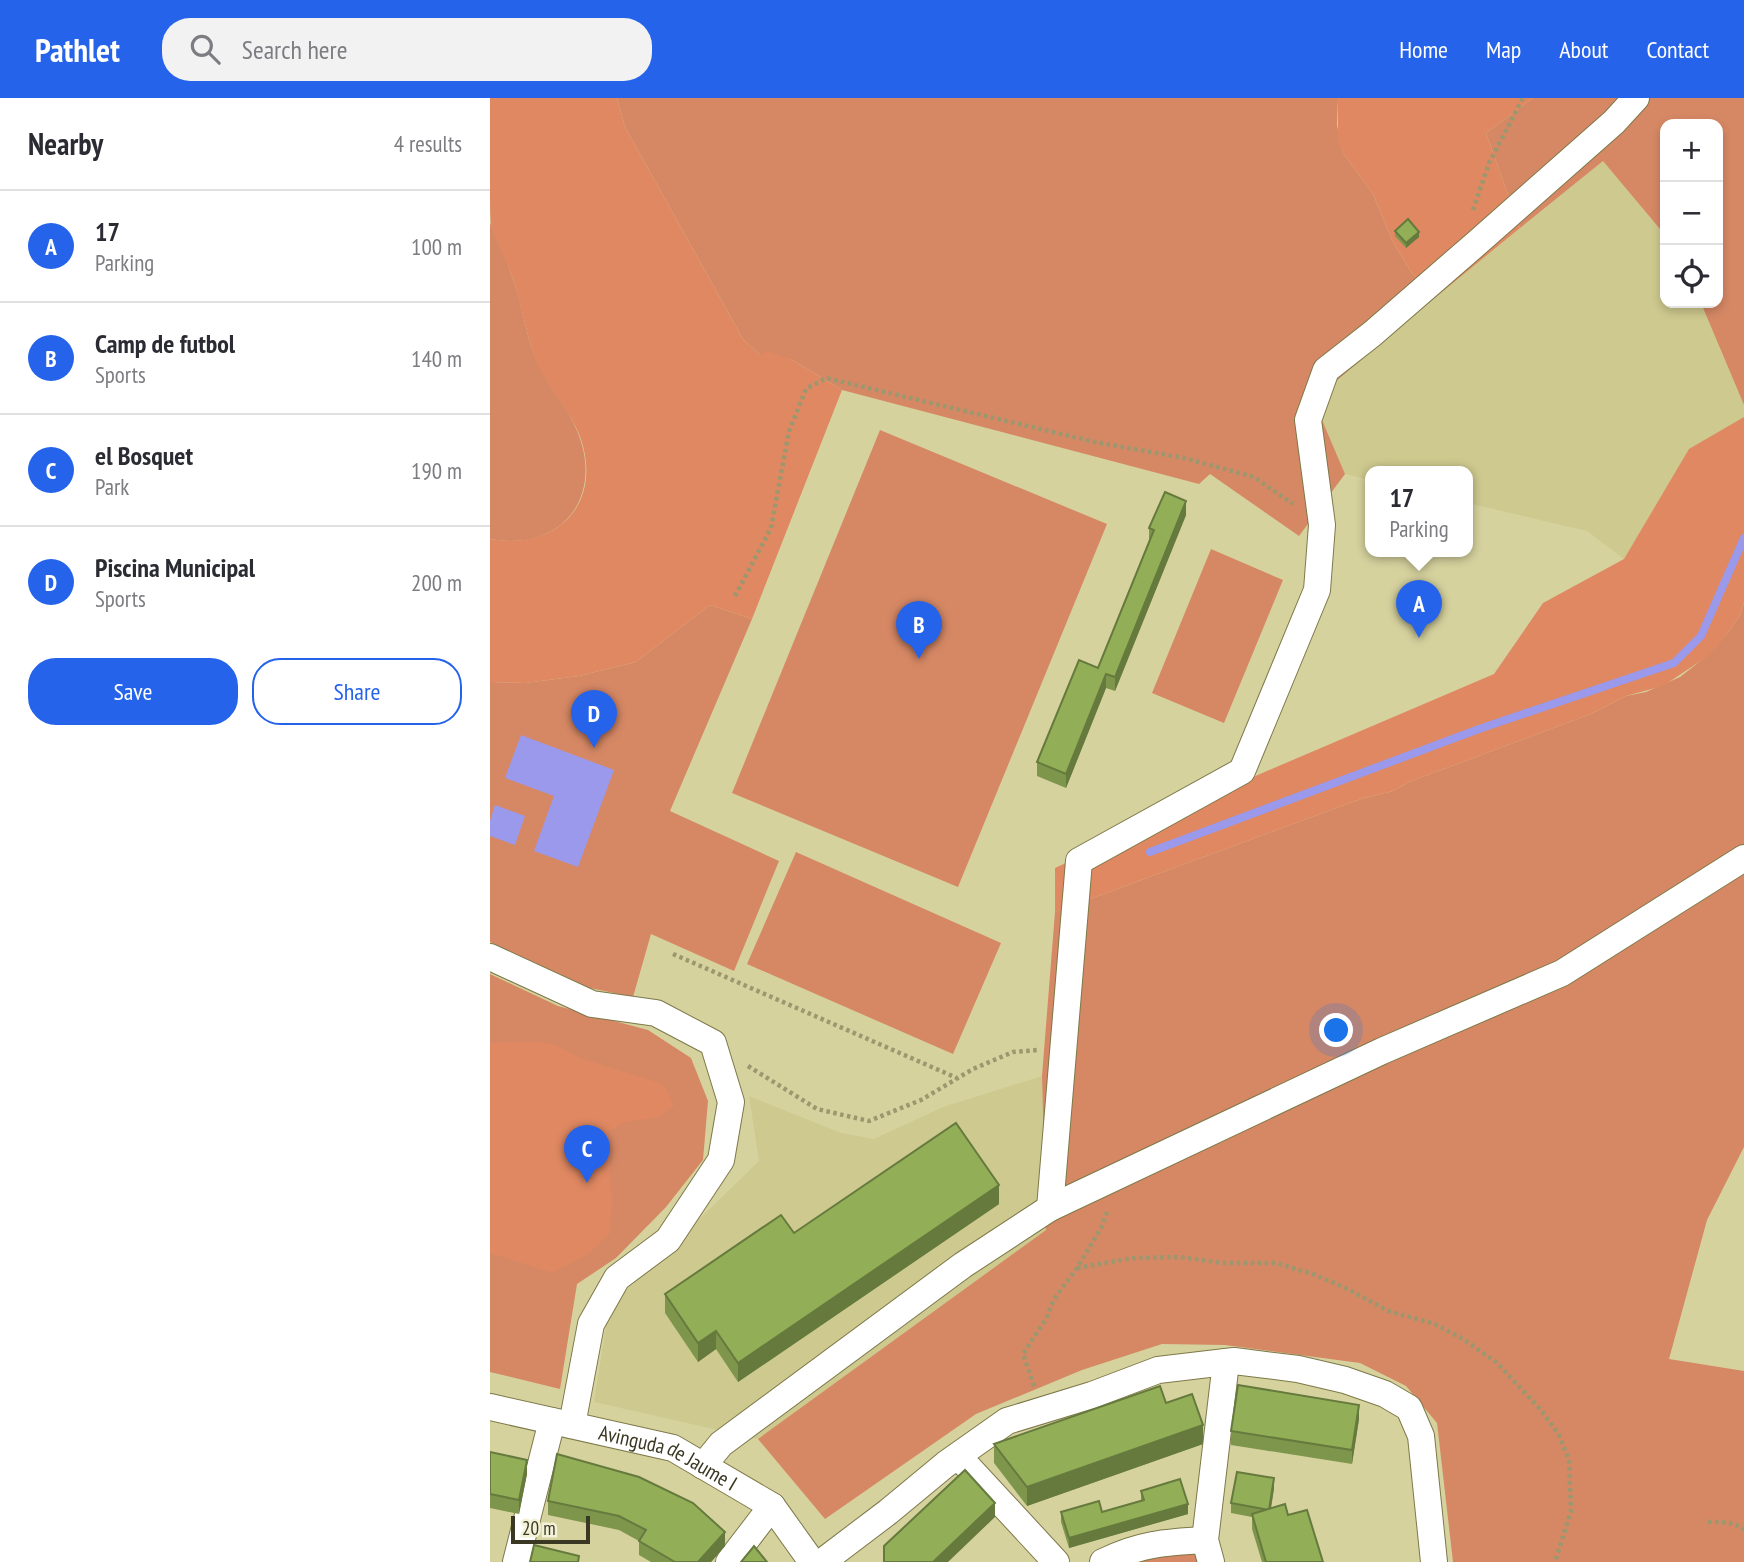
<!DOCTYPE html>
<meta charset="utf-8">
<style>
:root{--surface:#fff;--page:#f2f2f3;--text:#2b2b33;--muted:#7c7c81;--line:#e1e1e2;--accent:#2563eb}
body{margin:0;font-family:"PT Sans Narrow",sans-serif;background:var(--page);color:var(--text)}
.controls{position:absolute;right:21px;top:21px;display:grid;overflow:hidden;border-radius:14px;box-shadow:0 4px 10px #0003}
.controls button{width:63px;height:63px;display:grid;place-items:center;padding:0;border:0;border-bottom:2px solid var(--line);background:var(--surface);color:var(--text);font:35px sans-serif}
.scale{position:absolute;left:21px;bottom:18px;width:79px;box-sizing:border-box;padding-left:7px;border:4px solid #3a3823;border-top:0;font-size:19px;line-height:24px;white-space:nowrap;color:#3a3823;-webkit-text-stroke:5px #f3f2d8;paint-order:stroke}
.you{position:absolute;left:847px;top:933px;width:24px;height:24px;margin:-18px;border:5px solid #fff;border-radius:50%;background:#1a73e8;box-shadow:0 0 0 10px #1a73e833}
.badge{display:grid;place-items:center;width:46px;height:46px;border-radius:50%;background:var(--accent);color:#fff;font-size:23px;font-weight:700}
.pin{position:absolute;translate:-50% -58px;filter:drop-shadow(0 2px 4px #0008)}
.pin::after{content:'';position:absolute;top:37px;width:24px;height:21px;background:inherit;clip-path:polygon(0 0,100% 0,50% 100%)}
.popup{position:absolute;left:875px;top:368px;width:108px;height:91px;box-sizing:border-box;display:grid;place-content:center;border-radius:14px;background:var(--surface);filter:drop-shadow(0 2px 5px #0005);font-size:23px;white-space:nowrap;color:var(--muted)}
.popup b{font-size:26px;color:var(--text)}
.popup::after{content:'';position:absolute;left:50%;top:100%;margin-left:-14px;border:14px solid transparent;border-top-color:var(--surface)}
.list{margin:0;padding:0;list-style:none}
h2{display:flex;justify-content:space-between;align-items:center;height:91px;margin:0;padding:0 28px;font-size:30px}
h2 small{font-size:23px;font-weight:400;color:var(--muted)}
.list li{display:grid;grid-template-columns:46px 1fr auto;gap:21px;align-items:center;box-sizing:border-box;height:112px;padding:0 28px;border-top:2px solid var(--line)}
.list b{display:block;font-size:26px;white-space:nowrap}
.list p{margin:0;font-size:23px;white-space:nowrap;color:var(--muted)}
.list em{font-size:23px;font-style:normal;color:var(--muted)}
.actions{display:flex;gap:14px;padding:21px 28px}
.actions a{flex:1;padding:16px 0;border:2px solid var(--accent);border-radius:28px;text-align:center;font-size:24px;color:var(--accent)}
.actions .main{background:var(--accent);color:#fff}
.icon{flex:none;width:38px;height:38px;fill:none;stroke:currentColor;stroke-width:2;stroke-linecap:round;stroke-linejoin:round}
.map{position:relative;flex:none;width:1254px;height:1464px;overflow:hidden}
header{display:flex;align-items:center;gap:42px;box-sizing:border-box;height:98px;padding:0 35px;background:var(--accent);color:#fff}
header strong{font-size:33px}
nav{display:flex;gap:38px;margin-inline-start:auto;font-size:24px}
.search{width:490px;height:63px;background:var(--page);display:flex;align-items:center;gap:18px;box-sizing:border-box;padding:0 24px;border-radius:28px;color:var(--muted);font-size:26px}
main{display:flex}
aside{flex:1;background:var(--surface)}
.map>svg:first-child{display:block}
</style>
<header>
<strong>Pathlet</strong>
<div class="search"><svg class="icon" aria-label="search" viewBox="0 0 24 24"><circle cx="10" cy="10" r="6"/><path d="M15 15l6 6"/></svg>Search here</div>
<nav><a>Home</a><a>Map</a><a>About</a><a>Contact</a></nav>
</header>
<main>
<aside>
<h2>Nearby<small>4 results</small></h2>
<ul class="list">
<li><span class="badge">A</span><div><b>17</b><p>Parking</p></div><em>100 m</em></li>
<li><span class="badge">B</span><div><b>Camp de futbol</b><p>Sports</p></div><em>140 m</em></li>
<li><span class="badge">C</span><div><b>el Bosquet</b><p>Park</p></div><em>190 m</em></li>
<li><span class="badge">D</span><div><b>Piscina Municipal</b><p>Sports</p></div><em>200 m</em></li>
</ul>
<div class="actions"><a class="main">Save</a><a>Share</a></div>
</aside>
<div class="map">
<svg width="1254" height="1464" viewBox="0 0 1254 1464">
<rect width="100%" height="100%" fill="#d6d29e"/>
<g fill="#cec98e">
<path d="M1113,63L1175,137V205H1211L1254,307V319L1199,352L1134,461L1097,433L978,405V374H880V382L855,376L832,322L845,284L912,226Z"/>
<path d="M552,978L556,1132L344,1287L268,1341L104,1304L119,1209L269,1063L259,998L351,1035L384,1041L453,1009Z"/>
</g>
<g fill="#d68865">
<path d="M127,0H848L847,27L853,55L883,96L902,142L921,174L947,198L845,284L832,322L855,376L809,438L720,376L709,386L352,292L301,261L270,257L253,241L135,29Z"/>
<path d="M1043,0H1254V307L1211,205H1228V26H1175V137L1113,63L1030,130L996,35Z"/>
<path d="M0,125C12,149 21,174 29,200C34,220 38,242 46,261C57,288 78,308 88,335C114,401 70,454 0,441Z"/>
<path d="M390,332L617,426L468,789L242,695Z"/>
<path d="M721,451L793,482L734,625L662,595Z"/>
<path d="M1254,504V1049L1217,1122L1179,1261L1254,1273V1464H963L947,1325L916,1288L870,1265L735,1247L672,1246L592,1272L486,1316L335,1421L268,1341L556,1132L552,978L565,814L871,701L903,693L919,684L1101,616L1136,598L1156,594L1190,579L1218,557L1240,532L1250,517Z"/>
<path d="M220,507L262,521L180,713L289,763L244,873L161,836L143,899L95,889L0,844V584L35,585L89,578L146,564Z"/>
<path d="M306,754L511,845L463,956L257,866Z"/>
<path d="M0,876L68,908L158,932L201,960L218,1003L213,1062L176,1109L126,1160L87,1186L70,1291L0,1274Z"/>
<path d="M708,1451L711,1464H639Z"/>
</g>
<g fill="#df8862">
<path d="M0,0H127L135,29L253,241L270,257L278,253L301,261L352,292L262,521L220,507L146,564L89,578L35,585L0,584V441C69,453 115,403 89,336C78,309 57,289 46,262C36,236 32,208 23,181C17,163 7,146 1,127C0,117 0,101 0,90C0,60 0,30 0,0Z"/>
<path d="M848,0H1043L996,35L1030,130L947,198L921,174L902,142L883,96L853,55L848,41Z"/>
<path d="M1254,319V504L1250,517L1240,532L1218,558L1173,588L1136,598L1101,616L919,684L903,693L871,701L565,814V770L770,676L1004,576L1053,505L1134,461L1199,351Z"/>
<path d="M42,944L64,946L90,960L173,986L184,1007L168,1019L135,1024L117,1035L122,1102L120,1135L98,1156L63,1175L0,1155V945Z"/>
</g>
<g fill="#9b99eb">
<path d="M31,637L124,672L88,769L44,753L64,698L15,680Z"/>
<path d="M5,707L35,718L25,747L0,738V723Z"/>
</g>
<g fill="none" stroke-linecap="round" stroke-linejoin="round">
<path stroke="#9b99eb" stroke-width="8" d="M660,754L989,631L1184,565L1211,538L1254,440"/>
<defs>
<g id="minor">
<path d="M0,859L102,906L166,915L223,945L241,1004L231,1062L178,1142L127,1180L101,1226L82,1327"/>
<path d="M560,1110L589,763L752,673L827,492L832,427L818,322L836,272L882,236L988,144L1124,24L1146,0"/>
<path id="s1" d="M0,1309L183,1350L282,1408L322,1464"/>
<path d="M468,1358L566,1464"/>
<path d="M213,1368L231,1346L473,1167L560,1110L892,953L1072,875L1254,760"/>
<path d="M26,1464L62,1323"/>
<path d="M239,1464L282,1408"/>
<path d="M332,1464L398,1414L456,1366L517,1323L602,1297L668,1272L744,1263L808,1271L855,1282L895,1296L919,1310L931,1338L944,1464"/>
<path d="M613,1464C649,1446 676,1444 715,1442"/>
<path d="M721,1464L715,1442L736,1264"/>
</g>
</defs>
<use href="#minor" stroke="#7d7949" stroke-width="28"/>
<g stroke="#9b976f" stroke-width="4.5" stroke-dasharray="3.5 3.5" stroke-linecap="butt">
<path d="M983,112L999,65L1033,0"/>
<path d="M245,498L281,430L299,333L316,291L336,280L605,344L694,360L764,379L803,406"/>
<path d="M183,856L467,980"/>
<path d="M258,968L327,1011L379,1023L431,1002L483,971L523,954L548,952"/>
<path d="M587,1170L643,1160L690,1159L732,1165H786L823,1176L858,1191L898,1213L945,1226L973,1241L1006,1264L1051,1312L1069,1337L1079,1362L1081,1413L1065,1464"/>
<path d="M544,1288L533,1256L556,1221L564,1201L587,1170L611,1130L618,1112"/>
<path d="M1218,1424C1231,1424 1244,1423 1254,1432"/>
</g>
<use href="#minor" stroke="#fff" stroke-width="26"/>
</g>
<g fill="#7e964c">
<path d="M905,133L929,139L916,150L905,138Z"/>
<path d="M696,417L625,593L616,590L576,690L547,678V664L608,570L659,443V430Z"/>
<path d="M509,1106L248,1284L226,1251L208,1264L175,1215V1196L304,1135Z"/>
<path d="M676,1305L713,1346L537,1408L504,1365V1346Z"/>
<path d="M869,1321L862,1366L741,1347V1333Z"/>
<path d="M0,1354L37,1376L29,1416L0,1410Z"/>
<path d="M149,1379L235,1448L221,1464H161L149,1457V1443L129,1432L58,1417V1403Z"/>
<path d="M784,1390L781,1411L798,1417L833,1464H772L762,1431V1419L741,1415V1405Z"/>
<path d="M651,1393L698,1416L579,1450L571,1424V1414H612L651,1403Z"/>
</g>
<g fill="#667a3e">
<path d="M929,134V139L916,150V145Z"/>
<path d="M696,403V417L625,593V579Z"/>
<path d="M616,576V590L576,690V676Z"/>
<path d="M509,1087V1106L248,1284V1265Z"/>
<path d="M226,1233V1251L208,1264V1245Z"/>
<path d="M869,1307V1321L862,1366V1352Z"/>
<path d="M713,1327V1346L537,1408V1389Z"/>
<path d="M37,1362V1376L29,1416V1402Z"/>
<path d="M784,1380V1390L779,1421V1412Z"/>
<path d="M505,1405V1419L458,1464H443Z"/>
<path d="M698,1406V1416L579,1450V1440Z"/>
<path d="M235,1434V1448L221,1464H208Z"/>
</g>
<g fill="#92af58" stroke="#667a3e" stroke-width="2">
<path d="M918,121L929,134L916,145L905,133Z"/>
<path d="M675,394L696,403L625,579L616,576L576,676L547,664L589,562L608,570L664,432L659,430Z"/>
<path d="M466,1025L509,1087L248,1265L226,1233L208,1245L175,1196L291,1117L304,1135Z"/>
<path d="M748,1287L869,1307L862,1352L741,1333Z"/>
<path d="M670,1288L676,1305L702,1296L713,1327L537,1389L504,1346Z"/>
<path d="M0,1354L37,1362L29,1402L0,1396Z"/>
<path d="M67,1356L149,1379L203,1405L235,1434L208,1464H185L149,1443L156,1432L129,1418L58,1403Z"/>
<path d="M475,1372L505,1405L443,1464H394V1448Z"/>
<path d="M747,1374L784,1380L779,1412L741,1405Z"/>
<path d="M690,1381L698,1406L579,1440L571,1414L609,1403L612,1414L654,1402L651,1393Z"/>
<path d="M795,1406L798,1417L817,1412L833,1464H776L762,1416Z"/>
<path d="M44,1447L89,1458L88,1464H40Z"/>
<path d="M264,1448L277,1464H251Z"/>
</g>
<g text-anchor="middle" dominant-baseline="central" stroke-width="6" stroke-linejoin="round" paint-order="stroke">
<g font-size="21" fill="#3a3823" stroke="#f3f2d8">
<text stroke="none"><textPath href="#s1" startOffset="186">Avinguda de Jaume I</textPath></text>
</g>
</g>
</svg>
<div class="controls">
<button>+</button>
<button>−</button>
<button><svg class="icon" aria-label="locate" viewBox="0 0 24 24"><circle cx="12" cy="12" r="6"/><path d="M12 2v4M12 18v4M2 12h4M18 12h4"/></svg></button>
</div>
<div class="scale">20 m</div>
<div class="you"></div>
<div class="pin badge" style="left:929px;top:540px">A</div>
<div class="popup"><b>17</b>Parking</div>
<div class="pin badge" style="left:429px;top:561px">B</div>
<div class="pin badge" style="left:97px;top:1085px">C</div>
<div class="pin badge" style="left:104px;top:650px">D</div>
</div>
</main>
